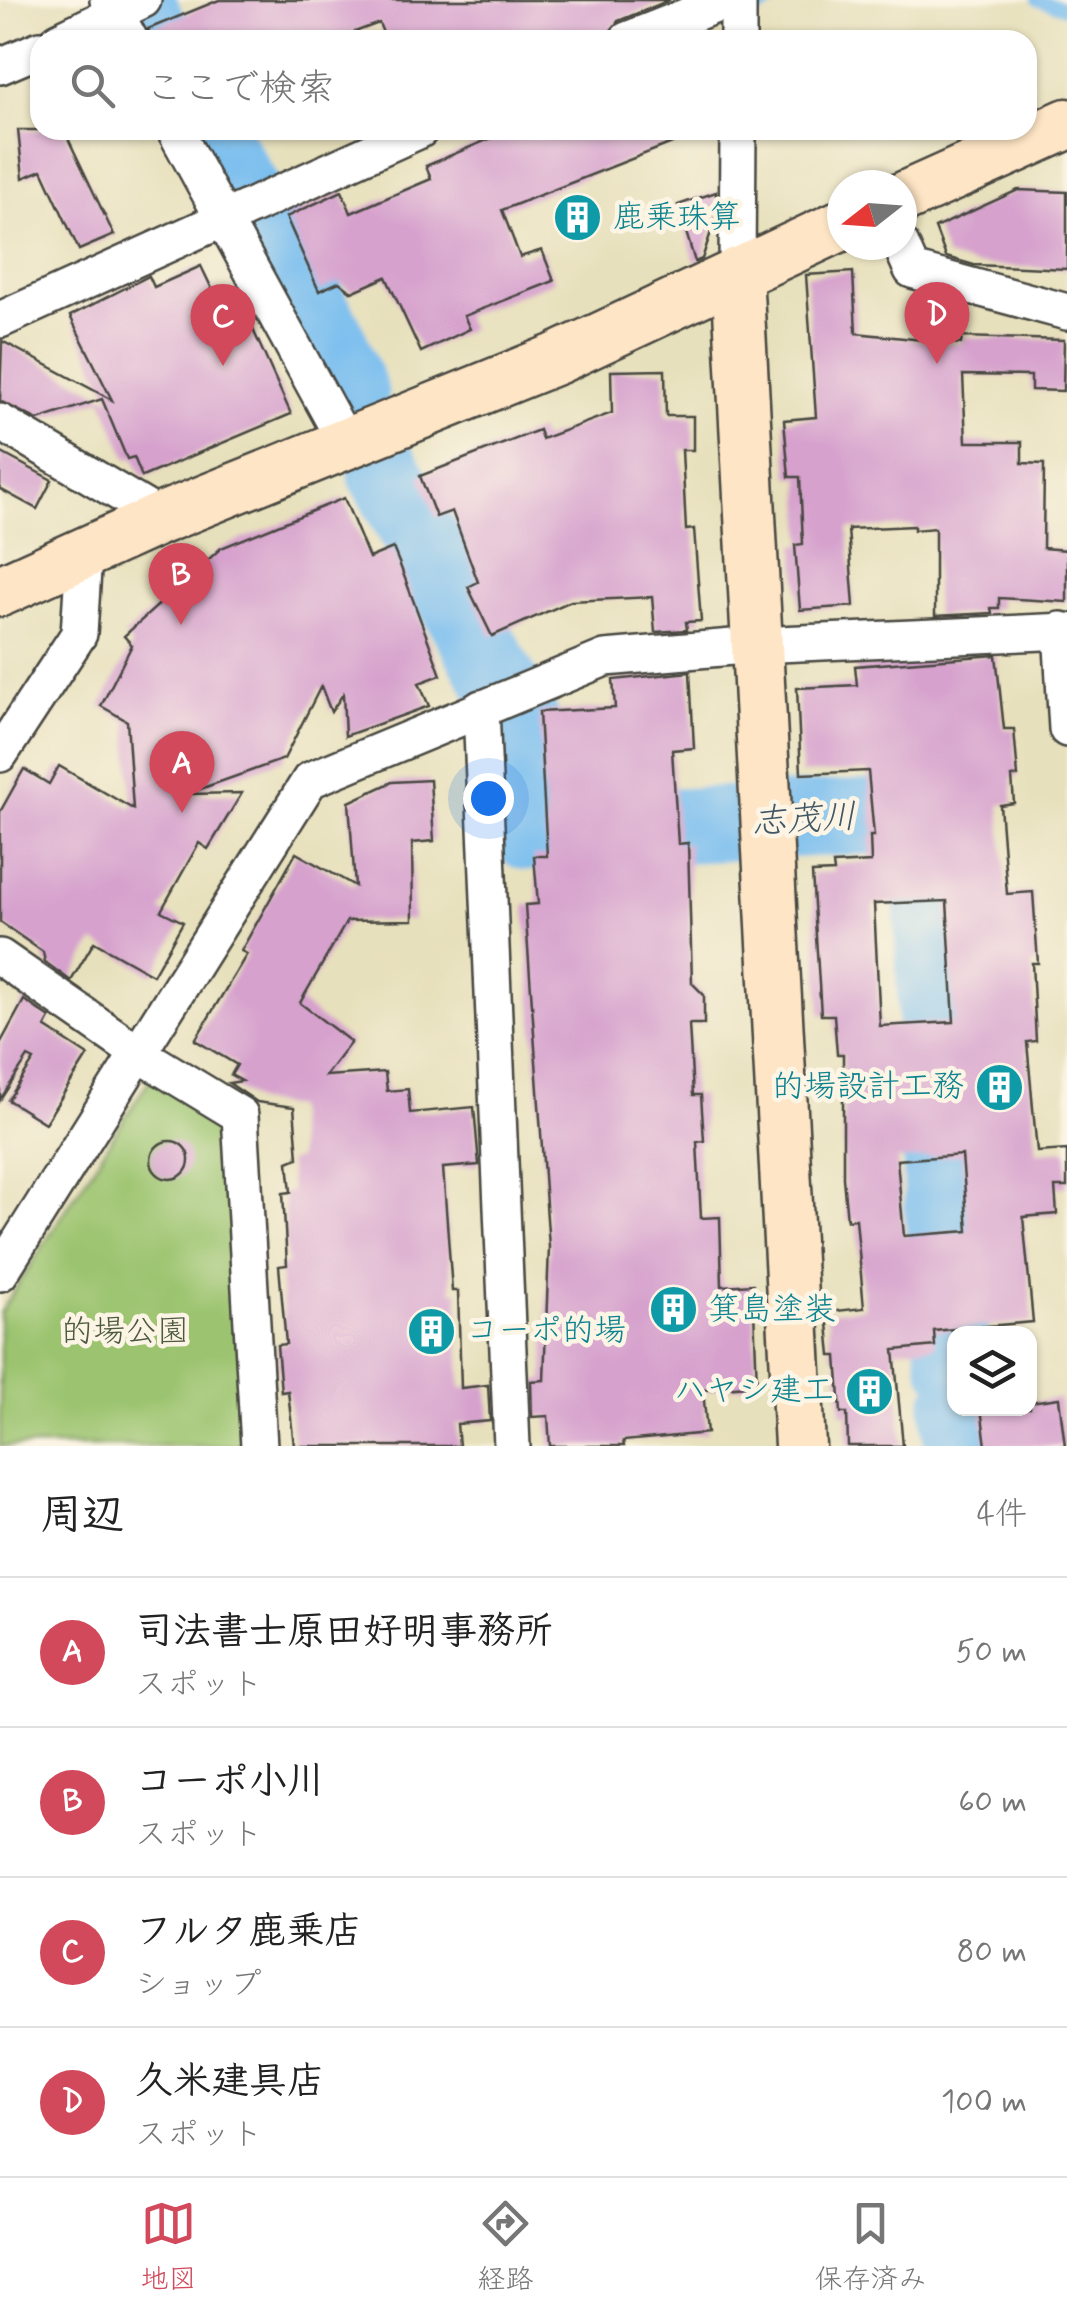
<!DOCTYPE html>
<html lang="ja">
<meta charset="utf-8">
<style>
:root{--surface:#fff;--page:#f6f6f6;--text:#222;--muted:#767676;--line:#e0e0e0;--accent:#d1495b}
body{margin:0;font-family:Mynerve,"Klee One",sans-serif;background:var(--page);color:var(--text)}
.controls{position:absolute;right:30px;bottom:30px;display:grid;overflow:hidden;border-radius:20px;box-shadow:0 2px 8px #0004}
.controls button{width:90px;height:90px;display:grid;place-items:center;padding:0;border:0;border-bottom:2px solid var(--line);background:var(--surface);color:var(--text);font:50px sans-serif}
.compass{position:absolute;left:827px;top:170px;width:90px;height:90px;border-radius:50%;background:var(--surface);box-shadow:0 2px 8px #0004;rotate:253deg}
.you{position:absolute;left:488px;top:798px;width:35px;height:35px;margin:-25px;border:8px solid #fff;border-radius:50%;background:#1a73e8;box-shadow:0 0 0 15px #1a73e833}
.badge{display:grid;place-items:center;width:65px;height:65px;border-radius:50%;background:var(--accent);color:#fff;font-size:32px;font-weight:700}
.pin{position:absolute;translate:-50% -82px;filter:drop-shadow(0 2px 5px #0008)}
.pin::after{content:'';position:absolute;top:52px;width:35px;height:30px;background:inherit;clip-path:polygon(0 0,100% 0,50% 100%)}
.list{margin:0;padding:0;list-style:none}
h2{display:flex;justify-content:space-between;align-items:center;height:130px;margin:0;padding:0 40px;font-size:42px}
h2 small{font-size:32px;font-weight:400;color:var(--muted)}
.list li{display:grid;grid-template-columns:65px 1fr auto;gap:30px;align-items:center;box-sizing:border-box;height:150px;padding:0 40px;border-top:2px solid var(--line)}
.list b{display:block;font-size:38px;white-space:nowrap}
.list p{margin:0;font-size:32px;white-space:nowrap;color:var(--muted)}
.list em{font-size:32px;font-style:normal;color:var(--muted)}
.icon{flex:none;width:55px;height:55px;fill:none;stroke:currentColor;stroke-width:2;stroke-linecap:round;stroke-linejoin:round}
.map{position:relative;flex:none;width:1067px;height:1446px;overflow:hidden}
.search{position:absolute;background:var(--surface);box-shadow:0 2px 8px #0004;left:30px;right:30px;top:30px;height:110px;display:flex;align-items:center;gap:25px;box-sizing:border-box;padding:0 35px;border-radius:30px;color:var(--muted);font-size:38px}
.sheet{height:730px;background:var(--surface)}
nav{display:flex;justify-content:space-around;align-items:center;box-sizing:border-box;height:140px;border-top:2px solid var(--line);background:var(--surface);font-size:28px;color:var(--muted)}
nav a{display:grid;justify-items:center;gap:5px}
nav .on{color:var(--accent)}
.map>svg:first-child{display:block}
</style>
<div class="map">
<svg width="1067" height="1446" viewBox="0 0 1067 1446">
<rect width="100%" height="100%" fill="#fcf5e5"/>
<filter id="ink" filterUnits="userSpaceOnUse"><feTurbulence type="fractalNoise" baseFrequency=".01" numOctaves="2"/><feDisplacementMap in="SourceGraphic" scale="20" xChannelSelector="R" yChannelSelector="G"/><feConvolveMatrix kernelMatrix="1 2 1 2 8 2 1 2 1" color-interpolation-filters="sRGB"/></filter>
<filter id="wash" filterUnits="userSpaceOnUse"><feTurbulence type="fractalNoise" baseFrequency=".0048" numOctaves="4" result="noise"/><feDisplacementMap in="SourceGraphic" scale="40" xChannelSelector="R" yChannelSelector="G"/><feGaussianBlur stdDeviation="2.25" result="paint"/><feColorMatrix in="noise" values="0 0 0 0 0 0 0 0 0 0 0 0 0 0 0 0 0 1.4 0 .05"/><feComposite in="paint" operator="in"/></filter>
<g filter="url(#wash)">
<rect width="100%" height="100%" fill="#e7e0bc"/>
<path fill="#9cc470" stroke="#64784e" stroke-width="2.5" d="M151,1077L230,1130L246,1446H0V1313Z"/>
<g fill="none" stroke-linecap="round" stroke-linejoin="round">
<g stroke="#78bdef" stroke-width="12">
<path d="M1037,0L1067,9"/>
<path d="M752,13L776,0"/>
</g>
<g stroke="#78bdef" stroke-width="75">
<path d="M134,0L157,40"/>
<path d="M208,130L326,334L351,394"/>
<path d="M385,473L521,720L528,833L928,814L942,1210L954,1361"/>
<path d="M958,1408L962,1446"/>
</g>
</g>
<g id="blocks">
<g fill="#d6a1cd" fill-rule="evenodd">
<path d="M219,0H670L618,21L606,40H386L379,23L333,40H151L148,29Z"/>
<path d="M18,130H64L114,235L79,250L42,170L23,178Z"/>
<path d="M510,130L700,132L502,210L520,257L542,250L554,281L464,316L470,329L421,352L386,277L352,292L339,282L319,291L286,217L342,191L351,213L431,179L426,166Z"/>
<path d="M1018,190L1067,192V269L974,265L946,257L935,228Z"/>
<path d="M716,192V217L702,259L695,262L678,205Z"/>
<path d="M201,266L224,314L242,305L291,414L142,477L134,457L127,459L102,399L38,420L0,401L2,341L112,400L70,316L149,276L154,287Z"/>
<path d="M853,272L856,333L961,344L962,337L1064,340L1063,391L1031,390V376L963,375L966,442H1022V463L1044,464L1043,548L1067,550V602L999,598V608H991L992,613L935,616V528L914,530V526L848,529L854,606L800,610L795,545L803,544L800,477H789L784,420L816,417L806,275Z"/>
<path d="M665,370L666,416H693V450H682L686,530L694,529L701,621L686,622L687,630L655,632L652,597L571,601L492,636L468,587L478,582L452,511L436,517L420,476L539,430L542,439L612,413L611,371Z"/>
<path d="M0,452L52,480L37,509L0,489Z"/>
<path d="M344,498L369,558L393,548L400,565L441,675L419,683L429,706L345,736L343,694L331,712L321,686L284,759L186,794L242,793L208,849L199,843L161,911L183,922L153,975L94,942L71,981L45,962L43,952L0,922V812L24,769L49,784L59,766L133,809L127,721L101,706L132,645L124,636L221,548Z"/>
<path d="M996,655L1004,729H1014L1018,776L1012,777L1014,803L1000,805L1007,894L1033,892L1038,963H1032L1036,1041L1027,1042L1037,1152L1067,1150V1187H1055L1057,1214L1023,1217L1033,1322L934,1331L935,1346L894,1350L903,1446H848L847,1413H841L837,1356H831L827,1312L864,1308L856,1219L847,1220L843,1178V1054H837L834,1015H821L812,873L834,872L833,864L871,862L870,836H874L868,771L801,774L797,688L857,685L855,666ZM947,901L954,1022L880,1026L874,904ZM962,1155L968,1231L904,1236L897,1160Z"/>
<path d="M690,672L694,748L672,750L678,844L688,843L692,983L704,995V1024H689L693,1095H701L704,1141L697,1142L701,1218L720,1217L722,1286L753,1284L757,1385L703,1390L707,1433L623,1441L624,1446H550L548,1416L532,1417L531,1381L544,1380L549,1247L525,905L538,904L534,856H547L539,712L615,708L613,680Z"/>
<path d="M430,780L434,841L412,843L413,920L347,921L300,1003L351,1042L325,1076L385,1072L387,1091L408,1089L410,1113L474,1107L479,1165L443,1168L452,1291H458L461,1388L488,1385L490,1421L457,1424L459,1446H294L288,1391L281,1392L277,1345L286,1344L279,1266L287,1265L283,1193L291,1192L288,1162L298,1158L294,1107L257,1102L229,1083L242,1081L231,1075L237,1065L195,1040L247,954L241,951L296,853L355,886L349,802L392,782Z"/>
<path d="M24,1000L50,1018L45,1027L88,1055L45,1123L8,1100L34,1060L28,1057L0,1100V1044Z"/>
<circle cx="170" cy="1160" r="19"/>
<path d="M1059,1398L1065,1446H986L981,1408H1030V1402Z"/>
</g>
</g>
</g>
<g filter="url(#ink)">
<use href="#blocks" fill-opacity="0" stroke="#474641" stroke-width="2.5"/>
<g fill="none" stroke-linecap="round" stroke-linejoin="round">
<defs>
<g id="street">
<path d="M108,0L130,40"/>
<path d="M59,40L143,0"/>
<path d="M627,40L728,0"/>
<path d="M738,40V0"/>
<path d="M0,66L40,49"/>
<path d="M175,130L346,443"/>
<path d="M901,245L912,270L1067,312"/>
<path d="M737,273L738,130"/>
<path d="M0,320L420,130"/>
<path d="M0,422L162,518"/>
<path d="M1061,630L1067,729"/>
<path d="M481,708L512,1446"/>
<path d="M0,754L79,634L84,554"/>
<path d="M0,957L141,1055L240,1115L259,1446"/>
<path d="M0,1273L310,780L605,658L756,645L1067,631"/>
</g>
<g id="secondary">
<path d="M902,198L1067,124"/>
<path d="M737,273L800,1446"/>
<path d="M0,591L162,518L556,359L842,225"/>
</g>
</defs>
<use href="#street" stroke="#474641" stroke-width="40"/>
<use href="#secondary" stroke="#474641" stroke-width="55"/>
<use href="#street" stroke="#fff" stroke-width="35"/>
<use href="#secondary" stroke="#fee5c5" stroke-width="50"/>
</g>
</g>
<defs>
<symbol id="building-disc" viewBox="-11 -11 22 22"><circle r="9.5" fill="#0f9aa8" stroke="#fcf5e5"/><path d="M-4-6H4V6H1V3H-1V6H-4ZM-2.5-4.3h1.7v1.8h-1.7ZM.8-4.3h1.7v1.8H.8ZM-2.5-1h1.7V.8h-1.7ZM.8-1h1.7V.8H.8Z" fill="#fff"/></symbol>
</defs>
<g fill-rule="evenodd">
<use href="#building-disc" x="550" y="190" width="55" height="55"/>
<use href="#building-disc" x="972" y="1060" width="55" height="55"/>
<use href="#building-disc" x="646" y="1282" width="55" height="55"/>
<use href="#building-disc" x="404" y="1304" width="55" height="55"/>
<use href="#building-disc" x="842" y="1364" width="55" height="55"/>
</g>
<g text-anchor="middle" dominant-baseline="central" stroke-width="9" stroke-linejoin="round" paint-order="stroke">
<g font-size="32" fill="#0d838f" stroke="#fcf5e5" text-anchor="start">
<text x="613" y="218">鹿乗珠算</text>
<text x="964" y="1087" text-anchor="end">的場設計工務</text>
<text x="708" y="1310">箕島塗装</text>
<text x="466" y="1331">コーポ的場</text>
<text x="834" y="1391" text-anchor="end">ハヤシ建工</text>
</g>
<g font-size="32" fill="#4d5940" stroke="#fcf5e5">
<text x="125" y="1332">的場公園</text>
</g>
<g font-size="35" font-style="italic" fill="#425766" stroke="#fcf5e5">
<text transform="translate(804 820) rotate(-3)">志茂川</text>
</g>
</g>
</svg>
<div class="controls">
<button><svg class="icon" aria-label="layers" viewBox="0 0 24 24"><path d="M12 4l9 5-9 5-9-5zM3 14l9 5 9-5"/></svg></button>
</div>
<svg class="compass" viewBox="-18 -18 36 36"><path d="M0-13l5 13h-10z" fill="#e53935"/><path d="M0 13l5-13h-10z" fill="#767676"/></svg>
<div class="you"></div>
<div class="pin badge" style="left:182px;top:813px">A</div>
<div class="pin badge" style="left:181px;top:625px">B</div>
<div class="pin badge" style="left:223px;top:366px">C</div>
<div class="pin badge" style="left:937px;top:364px">D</div>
<div class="search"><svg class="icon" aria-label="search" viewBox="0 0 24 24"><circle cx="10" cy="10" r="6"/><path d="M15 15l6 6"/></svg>ここで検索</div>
</div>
<section class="sheet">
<h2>周辺<small>4件</small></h2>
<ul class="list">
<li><span class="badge">A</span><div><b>司法書士原田好明事務所</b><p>スポット</p></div><em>50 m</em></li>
<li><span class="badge">B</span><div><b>コーポ小川</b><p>スポット</p></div><em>60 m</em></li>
<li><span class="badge">C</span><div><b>フルタ鹿乗店</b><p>ショップ</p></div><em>80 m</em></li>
<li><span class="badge">D</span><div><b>久米建具店</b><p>スポット</p></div><em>100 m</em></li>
</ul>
</section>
<nav>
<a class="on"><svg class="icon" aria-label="map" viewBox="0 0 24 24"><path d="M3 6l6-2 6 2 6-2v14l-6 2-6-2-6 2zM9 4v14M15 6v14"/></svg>地図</a>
<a><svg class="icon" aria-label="directions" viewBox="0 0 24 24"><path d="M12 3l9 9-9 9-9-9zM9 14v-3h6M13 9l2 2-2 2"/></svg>経路</a>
<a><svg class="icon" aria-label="saved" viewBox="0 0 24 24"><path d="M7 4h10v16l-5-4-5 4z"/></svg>保存済み</a>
</nav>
